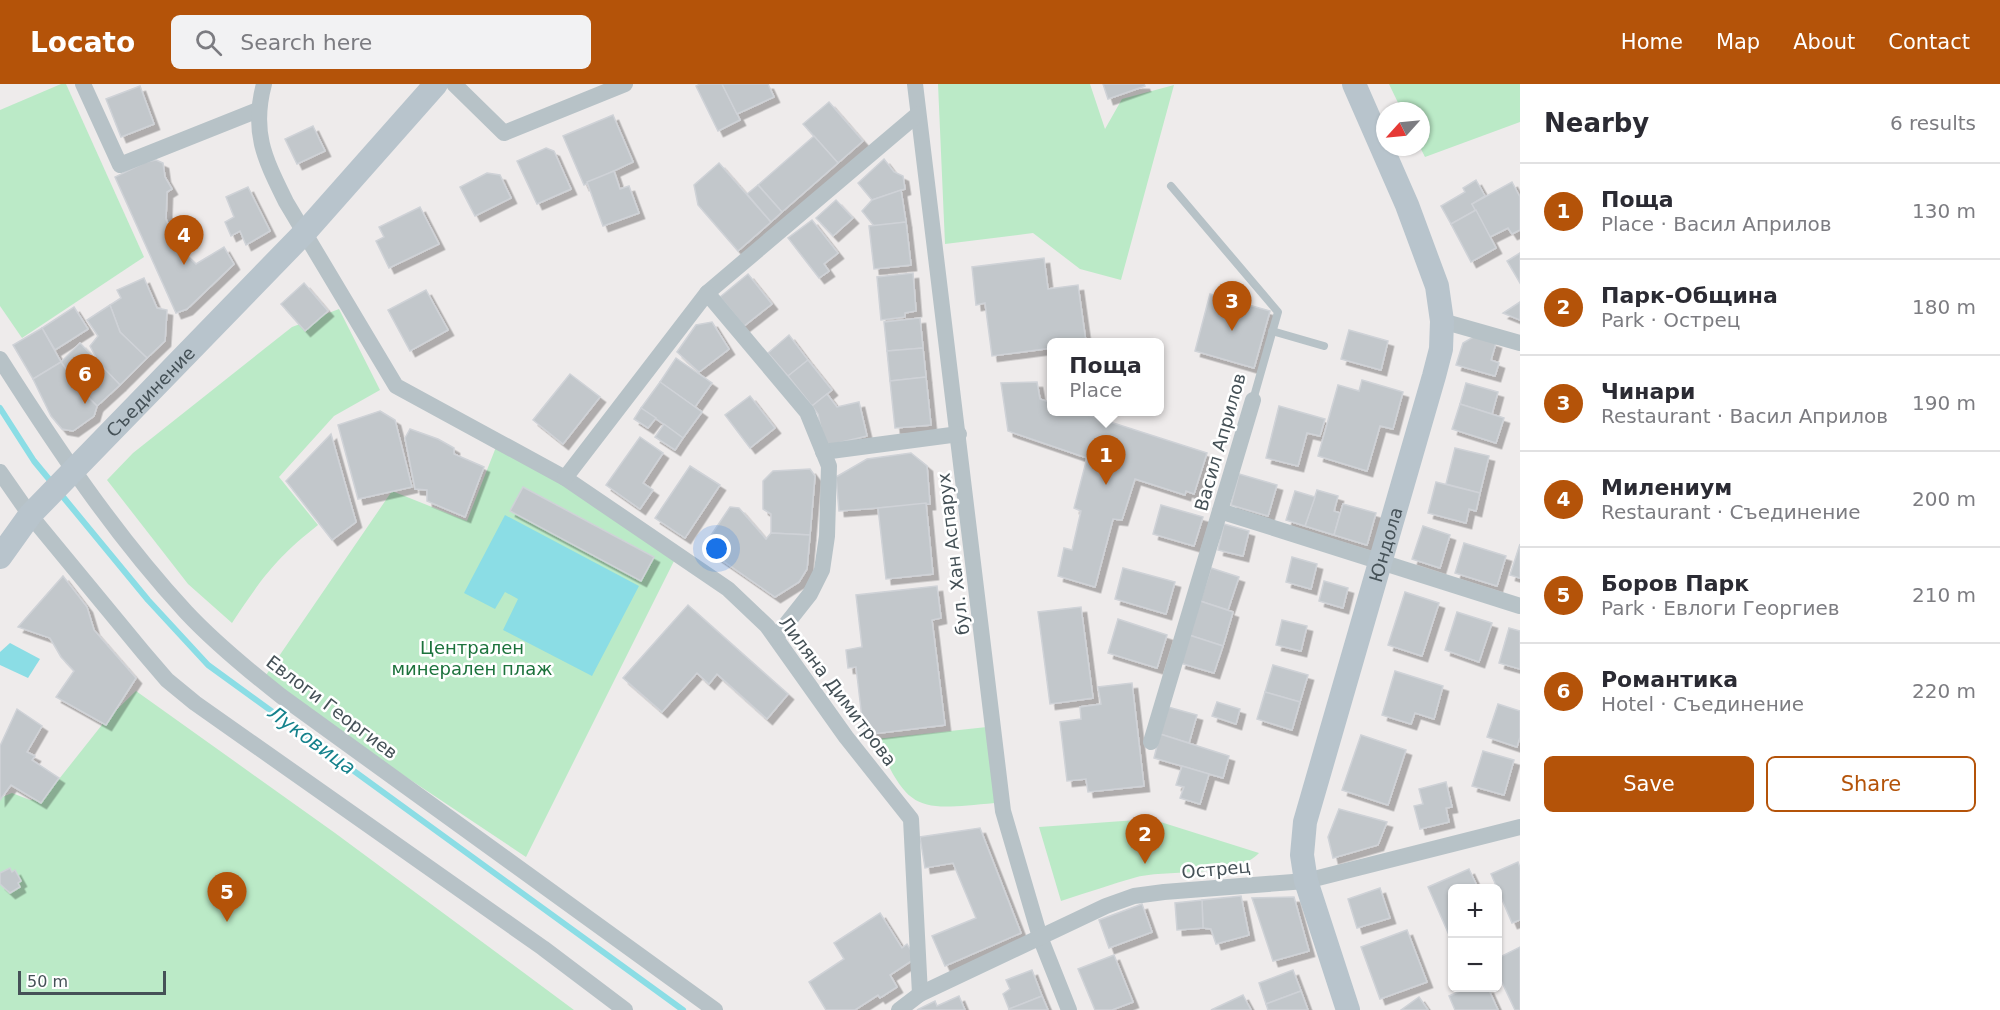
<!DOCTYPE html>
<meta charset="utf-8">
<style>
:root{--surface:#fff;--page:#f2f2f3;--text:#2b2b33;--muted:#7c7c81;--line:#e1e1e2;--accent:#b45309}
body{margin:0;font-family:"DejaVu Sans",sans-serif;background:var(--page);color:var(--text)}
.controls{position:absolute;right:18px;bottom:18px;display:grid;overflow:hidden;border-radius:9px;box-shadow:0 2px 4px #0004}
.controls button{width:54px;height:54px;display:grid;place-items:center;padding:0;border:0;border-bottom:2px solid var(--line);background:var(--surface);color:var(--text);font:30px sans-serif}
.compass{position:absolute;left:1376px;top:18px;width:54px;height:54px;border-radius:50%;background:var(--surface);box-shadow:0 2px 4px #0004;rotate:243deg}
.scale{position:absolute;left:18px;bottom:15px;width:148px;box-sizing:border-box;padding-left:6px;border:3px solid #455157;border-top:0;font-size:16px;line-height:21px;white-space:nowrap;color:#455157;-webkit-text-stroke:4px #fff;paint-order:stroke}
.you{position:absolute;left:717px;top:465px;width:21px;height:21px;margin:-15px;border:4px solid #fff;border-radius:50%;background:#1a73e8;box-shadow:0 0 0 9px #1a73e833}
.badge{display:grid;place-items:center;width:39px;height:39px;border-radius:50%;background:var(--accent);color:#fff;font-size:20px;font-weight:700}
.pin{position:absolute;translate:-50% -50px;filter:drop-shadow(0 2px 3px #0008)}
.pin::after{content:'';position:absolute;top:32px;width:21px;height:18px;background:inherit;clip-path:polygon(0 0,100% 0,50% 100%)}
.popup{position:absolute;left:1047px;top:254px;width:117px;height:78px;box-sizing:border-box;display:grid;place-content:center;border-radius:9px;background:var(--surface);filter:drop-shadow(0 2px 4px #0005);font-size:20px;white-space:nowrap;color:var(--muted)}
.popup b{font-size:22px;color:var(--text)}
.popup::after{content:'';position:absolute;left:50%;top:100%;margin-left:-12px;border:12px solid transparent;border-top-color:var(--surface)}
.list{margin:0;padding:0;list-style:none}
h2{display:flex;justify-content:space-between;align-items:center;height:78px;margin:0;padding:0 24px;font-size:26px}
h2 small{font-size:20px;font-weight:400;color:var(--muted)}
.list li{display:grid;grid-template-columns:39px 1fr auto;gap:18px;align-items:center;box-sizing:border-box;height:96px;padding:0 24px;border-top:2px solid var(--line)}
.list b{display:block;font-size:22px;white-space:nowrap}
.list p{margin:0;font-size:20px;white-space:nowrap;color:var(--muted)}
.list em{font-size:20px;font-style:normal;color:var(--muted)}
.actions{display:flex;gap:12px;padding:18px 24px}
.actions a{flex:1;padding:14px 0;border:2px solid var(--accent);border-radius:9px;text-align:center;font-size:21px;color:var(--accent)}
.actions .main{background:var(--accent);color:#fff}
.icon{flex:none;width:33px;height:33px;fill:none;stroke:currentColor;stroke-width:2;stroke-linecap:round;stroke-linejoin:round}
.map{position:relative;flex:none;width:1520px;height:926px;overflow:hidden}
header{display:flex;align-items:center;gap:36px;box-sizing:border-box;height:84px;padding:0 30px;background:var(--accent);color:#fff}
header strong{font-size:28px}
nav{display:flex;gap:33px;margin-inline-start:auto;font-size:21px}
.search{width:420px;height:54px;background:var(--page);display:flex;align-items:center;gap:15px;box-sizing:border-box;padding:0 21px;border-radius:9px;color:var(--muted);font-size:22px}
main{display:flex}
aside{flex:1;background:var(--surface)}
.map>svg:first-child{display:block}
</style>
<header>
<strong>Locato</strong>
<div class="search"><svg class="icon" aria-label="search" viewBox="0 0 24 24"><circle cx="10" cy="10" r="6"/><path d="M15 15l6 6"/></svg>Search here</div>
<nav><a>Home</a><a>Map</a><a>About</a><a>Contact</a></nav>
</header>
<main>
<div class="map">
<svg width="1520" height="926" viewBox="0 0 1520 926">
<defs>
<filter id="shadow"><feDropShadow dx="5.5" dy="5.5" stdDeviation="0" flood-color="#0004"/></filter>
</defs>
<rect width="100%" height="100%" fill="#eeebeb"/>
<g fill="#bbeac7">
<path d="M61,0H66L144,173L22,254L0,222V26Z"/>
<path d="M938,0H1090L1105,45L1122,15L1174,1L1121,196L1080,185L1033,149L945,160Z"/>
<path d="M1389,0H1520V38L1425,73L1420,63L1421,27H1402Z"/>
<path d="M339,225L380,306L334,332L279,393L318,441C276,474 261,495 232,539L188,500L107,396L133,369L292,243Z"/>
<path d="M498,358L678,469L526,773L262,597L392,407L467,437Z"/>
<path d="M136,607L335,749L574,926H0V714L12,709L30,716L44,714L105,637Z"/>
<path d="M987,643L995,719C918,726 909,730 876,655Z"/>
<path d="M1151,735L1259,769C1236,794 1169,785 1137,793C1112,800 1086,809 1061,817L1039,743Z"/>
</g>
<g fill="#8bdde5">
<path d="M505,431L639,502L592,592L503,546L518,515L505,508L495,525L464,509Z"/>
<path d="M10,559L40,575L28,594L0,581V568Z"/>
</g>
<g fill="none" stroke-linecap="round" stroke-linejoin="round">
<g stroke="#8bdde5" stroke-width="6">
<path d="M0,324L34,377L53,400"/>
<path d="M59,408L148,516L208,581L683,926"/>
</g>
</g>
<g fill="#c2c7cb" stroke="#cfd2d7" stroke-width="1.5" filter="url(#shadow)">
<path d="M700,0H722L740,36L718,47L696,2Z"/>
<path d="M722,0H768L774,13L737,30Z"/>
<path d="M1103,0H1144L1145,2L1108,15Z"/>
<path d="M140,2L154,40L121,53L106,15Z"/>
<path d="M829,18L863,57L838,79L803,40Z"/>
<path d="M613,31L633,78L584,101L563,52Z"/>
<path d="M313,42L325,67L297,80L285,55Z"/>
<path d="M814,52L838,79L782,128L758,101Z"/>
<path d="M546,64L554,67L571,105L537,120L517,77Z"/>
<path d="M884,75L894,88L903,92L905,105L872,116L858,99Z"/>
<path d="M156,76L163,79L165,93L172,105L167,108L166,135L177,162L196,180L224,163L234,180L187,225L176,229L115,93L146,78Z"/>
<path d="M719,79L771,138L738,167L698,121L694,101Z"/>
<path d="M614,87L620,105L629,102L639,129L603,142L587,98Z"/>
<path d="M487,89L500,91L511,114L475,132L460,103Z"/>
<path d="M1476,96L1485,112L1472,120L1476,126L1451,140L1441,122L1465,108L1463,104Z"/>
<path d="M1512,98L1520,113V146L1512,150L1508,144L1490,153L1472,120Z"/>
<path d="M758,101L782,128L771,138L747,110Z"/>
<path d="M248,103L270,147L246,161L240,147L231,152L225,138L234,133L226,113Z"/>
<path d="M901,106L906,138L874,142L862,127L872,116Z"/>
<path d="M836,116L853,134L833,152L816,134Z"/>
<path d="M420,123L439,160L389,184L376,157L384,153L379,143Z"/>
<path d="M1476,126L1496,164L1471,178L1451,140Z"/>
<path d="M812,136L838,169L824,180L829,187L819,194L788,154Z"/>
<path d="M906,138L911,181L874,185L869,142Z"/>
<path d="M1520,169V199L1507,177Z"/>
<path d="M1044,174L1048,205L1078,201L1086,258H1052V264L992,272L985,219L976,221L972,183Z"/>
<path d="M913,189L916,227L905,229V233L881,236L877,193Z"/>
<path d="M748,190L772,220L744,242L720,213Z"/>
<path d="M144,194L157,224L167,226L165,257L147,274L120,248L110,221L121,214L117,206Z"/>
<path d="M304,199L328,227L305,247L281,220Z"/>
<path d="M426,206L448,246L410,267L388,226Z"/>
<path d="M1210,210L1270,227L1254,284L1195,267Z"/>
<path d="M1520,218V236L1503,229Z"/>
<path d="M110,221L120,248L147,274L120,301L99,279L90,262L98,252L87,236Z"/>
<path d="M74,223L88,245L55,266L42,244Z"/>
<path d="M920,234L923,264L887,267L884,238Z"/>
<path d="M712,238L729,265L699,288L677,268L696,241Z"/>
<path d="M42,244L61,278L33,295L13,261Z"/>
<path d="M1349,246L1388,257L1381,286L1341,275Z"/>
<path d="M789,251L808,276L788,292L768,269Z"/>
<path d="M1475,252L1496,259L1491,276L1499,279L1495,292L1456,281L1463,259Z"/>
<path d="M80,259L120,301L97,322L79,304L61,278Z"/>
<path d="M923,264L926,293L890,297L887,267Z"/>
<path d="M676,274L712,299L695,323L660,298Z"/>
<path d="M808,276L832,306L812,322L788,292Z"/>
<path d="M61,278L79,304L97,322L94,332L73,347L62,345L51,332L33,295Z"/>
<path d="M570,290L600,313L563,360L533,336Z"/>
<path d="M926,293L931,341L895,344L890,297Z"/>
<path d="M1362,296L1403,308L1393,345L1380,342L1367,387L1318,372L1338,301L1359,307Z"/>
<path d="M660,298L702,328L683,354L641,324Z"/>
<path d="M1037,298L1040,315L1052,319V328H1079L1207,369L1194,410L1186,407L1185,411L1135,395L1122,436L1113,435L1095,503L1058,492L1064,464L1072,466L1081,427L1074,424L1087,374L1008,347L1001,299Z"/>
<path d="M1466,299L1498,308L1492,330L1460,320Z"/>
<path d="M827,310L837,323L859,318L867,352L825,362L818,330L812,322Z"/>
<path d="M750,312L775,344L750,364L725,331Z"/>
<path d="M1460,320L1504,334L1496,359L1452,345Z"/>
<path d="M1279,322L1325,335L1320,352L1307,349L1298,382L1266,374Z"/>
<path d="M641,324L656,334L648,344L634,335Z"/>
<path d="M380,327L395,336L412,403L358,415L338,341Z"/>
<path d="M664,340L683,354L675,366L655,353Z"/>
<path d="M410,345L438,355L454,364V370L484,383L465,433L427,417V406L415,405L405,354Z"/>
<path d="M331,350L356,438L332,456L286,397Z"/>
<path d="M640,353L663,369L643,399L653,406L640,425L606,401Z"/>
<path d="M1455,364L1489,372L1480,409L1446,400Z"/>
<path d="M911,369L927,382L930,420L839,427L836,393L867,375Z"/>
<path d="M690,382L720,401L685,454L655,434Z"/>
<path d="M810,385L815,392L810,451L771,449V430L763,425V397L773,387Z"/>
<path d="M1239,390L1277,401L1268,432L1231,421Z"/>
<path d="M1436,398L1480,409L1476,427L1469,425L1466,439L1428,429Z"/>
<path d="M523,403L654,473L641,497L510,427Z"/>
<path d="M1317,406L1338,412L1334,427L1340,429L1334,451L1305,442Z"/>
<path d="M1295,407L1315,413L1305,442L1286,436Z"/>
<path d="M926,419L933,490L886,495L878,424Z"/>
<path d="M1343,420L1376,429L1367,461L1334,451Z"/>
<path d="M1161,421L1203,433L1194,462L1153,450Z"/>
<path d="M730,423L739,424L766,455L771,449L810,451L807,485L799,498L775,513L703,463Z"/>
<path d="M1224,440L1249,447L1243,472L1218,466Z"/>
<path d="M1423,442L1450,451L1440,484L1412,475Z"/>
<path d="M1464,459L1506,472L1497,502L1455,489Z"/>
<path d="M1520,460V494L1510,491Z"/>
<path d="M1292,473L1317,480L1311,505L1286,498Z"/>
<path d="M1123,484L1175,498L1166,530L1115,515Z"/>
<path d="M1211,484L1239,493L1228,526L1200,517Z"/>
<path d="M63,492L87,523L94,546L136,594L106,641L56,613L74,587L61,573L50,554L18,543Z"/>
<path d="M1324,497L1348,504L1343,524L1319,517Z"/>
<path d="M937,502L941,534L932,536L945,641L864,651L856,583L848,584L846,566L862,563L856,511Z"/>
<path d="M1405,508L1439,519L1422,572L1388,561Z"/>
<path d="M1200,517L1233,528L1223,562L1189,551Z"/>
<path d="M688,521L788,610L767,635L717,590L709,600L697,589L662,628L623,594Z"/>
<path d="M1081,523L1093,614L1050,620L1038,528Z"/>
<path d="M1457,528L1492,539L1479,578L1445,566Z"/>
<path d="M1118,535L1167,551L1157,584L1108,569Z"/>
<path d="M1282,536L1307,542L1301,567L1276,561Z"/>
<path d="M1509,544L1520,547V585L1499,579Z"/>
<path d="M1189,551L1223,562L1214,589L1180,579Z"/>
<path d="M1273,581L1308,591L1300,618L1265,608Z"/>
<path d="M1395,587L1443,602L1434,635L1415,629L1411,640L1382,631Z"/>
<path d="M1132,599L1144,702L1088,708L1086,695L1067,697L1060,638L1081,635L1080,623L1101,620L1098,603Z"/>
<path d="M1265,608L1300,618L1292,646L1257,635Z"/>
<path d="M1217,618L1240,625L1236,640L1212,632Z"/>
<path d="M1498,620L1520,627V653L1517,663L1487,653Z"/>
<path d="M1168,623L1197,631L1189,659L1160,650Z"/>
<path d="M17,625L42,642L27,668L35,672L32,676L59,694L41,719L11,701L0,716V662Z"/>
<path d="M1160,650L1229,672L1223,694L1154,674Z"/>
<path d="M1361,651L1406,666L1388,721L1342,706Z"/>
<path d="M1483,667L1514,676L1504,711L1472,702Z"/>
<path d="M1182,682L1209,690L1200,720L1180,714L1184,703L1176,701Z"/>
<path d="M1446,698L1452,723L1446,724L1449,738L1420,745L1414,722L1423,720L1419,705Z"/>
<path d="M1339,725L1387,738L1378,761L1333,774L1328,753Z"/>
<path d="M980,744L1021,849L945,882L932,852L976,834L953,779L925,784L920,753Z"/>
<path d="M1518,778L1520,784V836L1512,839L1491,790Z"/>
<path d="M10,784L12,788L15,786L21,797L18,799L20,803L10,809L0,800V789Z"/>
<path d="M1469,785L1478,804H1452V849L1449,851L1428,803Z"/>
<path d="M1380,804L1390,834L1357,844L1348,815Z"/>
<path d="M1241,812L1249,851L1216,860L1211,845L1203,844L1202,816Z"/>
<path d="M1294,813L1309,867L1273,877L1252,814Z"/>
<path d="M1202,816L1203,844L1177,846L1175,819Z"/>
<path d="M1142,820L1152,848L1109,864L1099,836Z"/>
<path d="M880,829L902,864L907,860L916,874L890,891L897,903L880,914L878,911L855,926H826L809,898L844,875L834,859Z"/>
<path d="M1407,846L1427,898L1380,915L1361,863Z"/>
<path d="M1520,863V926H1515L1498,890V874Z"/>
<path d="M1114,871L1133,918L1112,926H1095L1078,885Z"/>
<path d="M1032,886L1042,912L1009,925L1003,910L1010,905L1006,896Z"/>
<path d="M1293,886L1301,907L1266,920L1259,899Z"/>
<path d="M1467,904H1488L1498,926H1455L1449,912Z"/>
<path d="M1301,907L1308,926H1268L1266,920Z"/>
<path d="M1243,911L1251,926H1211Z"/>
<path d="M959,912L965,926H917L935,917L937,922Z"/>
<path d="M1042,912L1048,926H1009V925Z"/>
<path d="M1419,913L1428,926H1401Z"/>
</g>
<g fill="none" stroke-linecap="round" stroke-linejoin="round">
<g stroke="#b7c2c7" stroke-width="8">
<path d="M1171,102L1278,228L1253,316"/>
<path d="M1272,247L1324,262"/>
</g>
<g stroke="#b7c2c7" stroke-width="16">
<path d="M83,0L120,81L258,26"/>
<path d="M264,0C251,49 265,75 286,118L396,302L565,394L728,505L767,542L846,653L911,735L920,910"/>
<path d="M454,0L504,49L625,0"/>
<path d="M915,0L1003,727L1040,853L1069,926"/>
<path d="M707,209L918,30"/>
<path d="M1442,237L1520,259"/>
<path d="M0,275C56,363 115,451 186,528C215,559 248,586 281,612L715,926"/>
<path d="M823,368L959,350"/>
<path d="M0,388L30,431L143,568L167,596L195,619L543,864L625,926"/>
<path d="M565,394L707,209L807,328L829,382L827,452L822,486L810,510L776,553"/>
<path d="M1220,427L1520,522"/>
<path d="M1151,658L1253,316"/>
<path d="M899,926L920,910L1106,822L1134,812L1164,808L1306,797L1520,743"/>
</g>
<g stroke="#b8c4cc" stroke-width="24">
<path id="s1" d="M0,473L30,431L305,148L436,0"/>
<path id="s2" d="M1348,926L1306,797L1302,771L1305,738L1434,292L1441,265L1442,237L1437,202L1407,121L1354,0"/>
</g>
</g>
<g text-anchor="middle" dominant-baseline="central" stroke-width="5" stroke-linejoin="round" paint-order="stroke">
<g font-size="18" fill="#455157" stroke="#fff">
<text stroke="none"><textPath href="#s1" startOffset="224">Съединение</textPath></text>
<text transform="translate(1220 358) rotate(-74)">Васил Априлов</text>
<text stroke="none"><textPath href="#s2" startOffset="484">Юндола</textPath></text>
<text transform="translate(953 470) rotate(-97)">бул. Хан Аспарух</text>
<text transform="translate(838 607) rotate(53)">Лиляна Димитрова</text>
<text transform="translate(332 623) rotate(37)">Евлоги Георгиев</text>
<text transform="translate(1216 785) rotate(-5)">Острец</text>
</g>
<g font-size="18" fill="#1c723c" stroke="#fff">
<text x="472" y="563">Централен<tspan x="472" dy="21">минерален плаж</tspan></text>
</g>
<g font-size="20" font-style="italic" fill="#15828c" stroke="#fff">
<text transform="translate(312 656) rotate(36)">Луковица</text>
</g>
</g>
</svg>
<div class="controls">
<button>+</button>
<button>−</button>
</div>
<svg class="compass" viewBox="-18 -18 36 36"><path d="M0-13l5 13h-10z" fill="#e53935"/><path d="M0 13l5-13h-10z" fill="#7c7c81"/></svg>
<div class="scale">50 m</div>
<div class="you"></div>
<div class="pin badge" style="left:1106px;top:401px">1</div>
<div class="popup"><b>Поща</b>Place</div>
<div class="pin badge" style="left:1145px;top:780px">2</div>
<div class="pin badge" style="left:1232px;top:247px">3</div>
<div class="pin badge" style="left:184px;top:181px">4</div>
<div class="pin badge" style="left:227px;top:838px">5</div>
<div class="pin badge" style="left:85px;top:320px">6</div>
</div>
<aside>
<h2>Nearby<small>6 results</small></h2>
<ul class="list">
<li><span class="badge">1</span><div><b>Поща</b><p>Place · Васил Априлов</p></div><em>130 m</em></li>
<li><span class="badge">2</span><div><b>Парк-Община</b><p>Park · Острец</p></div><em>180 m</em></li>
<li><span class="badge">3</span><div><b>Чинари</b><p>Restaurant · Васил Априлов</p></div><em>190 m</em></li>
<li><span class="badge">4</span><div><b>Милениум</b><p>Restaurant · Съединение</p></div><em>200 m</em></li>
<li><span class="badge">5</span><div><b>Боров Парк</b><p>Park · Евлоги Георгиев</p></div><em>210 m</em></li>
<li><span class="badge">6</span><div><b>Романтика</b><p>Hotel · Съединение</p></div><em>220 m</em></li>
</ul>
<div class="actions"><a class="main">Save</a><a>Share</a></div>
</aside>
</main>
